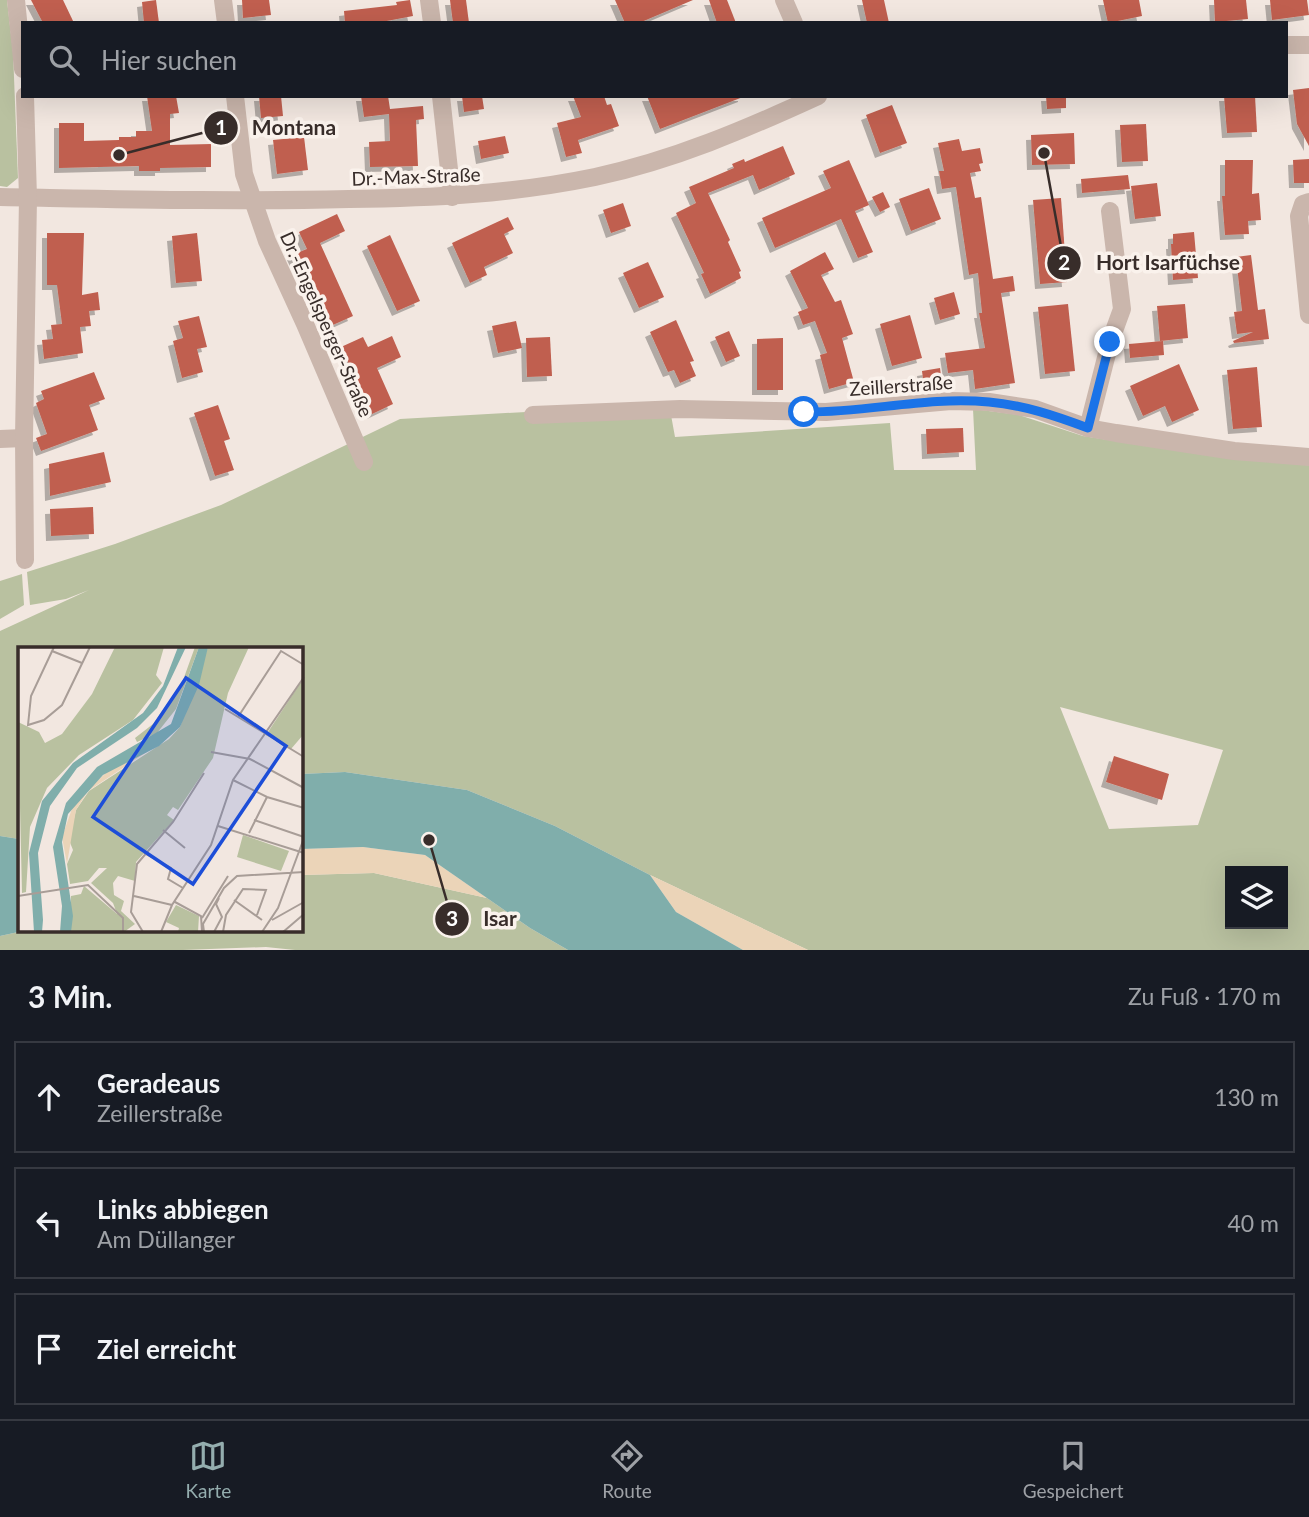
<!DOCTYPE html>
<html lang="de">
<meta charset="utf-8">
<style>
:root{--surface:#171b24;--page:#242831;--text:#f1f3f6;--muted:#9ea1a6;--line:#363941;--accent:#94adae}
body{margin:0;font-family:Lato,sans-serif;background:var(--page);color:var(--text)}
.controls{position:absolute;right:21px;bottom:21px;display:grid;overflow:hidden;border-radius:0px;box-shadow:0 7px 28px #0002}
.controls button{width:63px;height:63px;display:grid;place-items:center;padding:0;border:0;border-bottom:2px solid var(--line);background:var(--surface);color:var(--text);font:35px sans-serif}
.stop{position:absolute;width:21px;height:21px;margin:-16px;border:5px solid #1a73e8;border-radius:50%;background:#fff}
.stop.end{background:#1a73e8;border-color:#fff;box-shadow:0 2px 7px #0008}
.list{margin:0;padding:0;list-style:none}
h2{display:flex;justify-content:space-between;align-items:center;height:91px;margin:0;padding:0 28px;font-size:30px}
h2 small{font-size:23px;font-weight:400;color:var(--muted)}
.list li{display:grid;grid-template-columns:46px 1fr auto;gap:21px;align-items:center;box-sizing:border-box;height:112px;margin:0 14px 14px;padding:0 14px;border:2px solid var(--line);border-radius:0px}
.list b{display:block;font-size:26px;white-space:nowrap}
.list p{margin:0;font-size:23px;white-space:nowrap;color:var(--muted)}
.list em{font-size:23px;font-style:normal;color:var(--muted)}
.icon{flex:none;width:38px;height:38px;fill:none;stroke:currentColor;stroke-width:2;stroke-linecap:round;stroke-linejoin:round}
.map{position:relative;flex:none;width:1309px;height:950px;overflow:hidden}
.search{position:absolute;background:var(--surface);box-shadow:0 7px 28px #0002;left:21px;right:21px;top:21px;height:77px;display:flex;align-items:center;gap:18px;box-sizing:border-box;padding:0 24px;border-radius:0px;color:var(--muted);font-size:26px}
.sheet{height:469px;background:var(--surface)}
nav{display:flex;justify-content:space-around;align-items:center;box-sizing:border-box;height:98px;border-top:2px solid var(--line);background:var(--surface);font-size:19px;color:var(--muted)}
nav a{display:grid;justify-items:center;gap:4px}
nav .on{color:var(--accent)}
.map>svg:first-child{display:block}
</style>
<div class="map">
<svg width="1309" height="950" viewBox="0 0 1309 950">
<defs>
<filter id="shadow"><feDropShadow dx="-5" dy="5" stdDeviation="0" flood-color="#0004"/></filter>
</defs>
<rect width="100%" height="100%" fill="#f2e7e0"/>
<g fill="#b9c1a0" fill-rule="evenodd">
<path d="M0,0H7L13,52L18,178L7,187L0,186Z"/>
<path d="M669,404L675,437L890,423L894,470H976L973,409L1019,415L1083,436L1160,448L1309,464V950H808L650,875L555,826L467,790L345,772L301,774V649H19V839L0,836V631L89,590L66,599L30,605L27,572L115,544L221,505L400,419ZM1060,707L1223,750L1198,825L1109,829ZM1230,871H1283V924H1230Z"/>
<path d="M22,574L24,605L0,619V581Z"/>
<path d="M374,873L487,898L530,928L568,950H295L266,947L183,950H0V936L23,931H301V875Z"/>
</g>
<g fill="#ebd4b8">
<path d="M363,847L425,855L487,898L374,873L301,875V849Z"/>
<path d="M650,875L808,950H743L676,912Z"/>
</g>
<g fill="#80aeab">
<path d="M345,772L467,790L555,826L650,875L676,912L743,950H568L530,928L425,855L363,847L301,849V774Z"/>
<path d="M0,836L19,839V931H23L0,936Z"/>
</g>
<g fill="#c05f4f" filter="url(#shadow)">
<path d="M31,0H63L74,23H43Z"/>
<path d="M156,0L159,23H144L142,2Z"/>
<path d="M242,0H269L271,15L243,18Z"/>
<path d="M410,0L413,16L376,23H345L344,11L397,5L396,2Z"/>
<path d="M450,0H466L469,23H453Z"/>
<path d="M615,0H693L639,23H625Z"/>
<path d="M709,0H727L736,23H717Z"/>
<path d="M862,0H884L889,23H867Z"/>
<path d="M1103,0H1139L1142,16L1108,23Z"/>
<path d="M1214,0H1246L1248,19L1215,22Z"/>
<path d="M1270,0H1307L1309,15L1272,20Z"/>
<path d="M1309,88V146L1297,124L1293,90Z"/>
<path d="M147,96H176L179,113L170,114V145L211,144V167L160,168V171H139V166L59,168V123H84V141L119,140V137H136V131H152Z"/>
<path d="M259,96H281L283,116L261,118Z"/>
<path d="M361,96H388L390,109L423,106L424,119L416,120L418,166L370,167L369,142L390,141L389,114L364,117Z"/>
<path d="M462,96H482L484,109L464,112Z"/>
<path d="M573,96H604L607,105L611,104L619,126L578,140L582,153L566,157L557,123L581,117Z"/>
<path d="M647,96H743V97L660,129Z"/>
<path d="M1046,96H1066V108L1047,109Z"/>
<path d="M1224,96H1255L1257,132L1227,133Z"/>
<path d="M892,105L907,143L880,153L866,115Z"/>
<path d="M1146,124L1148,161L1122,162L1120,125Z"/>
<path d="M1074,133L1075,164L1032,165L1031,135Z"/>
<path d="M505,136L509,153L481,159L478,141Z"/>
<path d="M304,137L308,170L277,174L273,140Z"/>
<path d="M959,139L962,151L980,148L983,163L979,164L981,171L970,173L975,198L981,197L993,279L1013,276L1015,291L1001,293L1015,383L975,389L973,370L948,373L945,353L985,348L979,313H982L978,273L969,275L956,187L942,189L939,171H944L938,143Z"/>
<path d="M783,146L795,174L759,190L753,175L708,193L730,240L728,242L741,271L739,272L741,278L710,294L701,274L704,273L676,213L696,203L689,187L734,168L732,164L744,159L745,162Z"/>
<path d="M1309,159V183H1294L1293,160Z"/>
<path d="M849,160L869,205L855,211L873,252L858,258L841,219L775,248L762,218L831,188L823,171Z"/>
<path d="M1225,160H1253L1252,194L1259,193L1261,220L1248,221L1249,234L1225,235L1222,196H1225Z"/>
<path d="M1128,175L1130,189L1082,193L1081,179Z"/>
<path d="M1157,183L1161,216L1135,219L1131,186Z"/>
<path d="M929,188L941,219L911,231L899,199Z"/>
<path d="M883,192L890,207L880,212L872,197Z"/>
<path d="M1061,198L1067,282L1040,284L1033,200Z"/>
<path d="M623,203L631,226L611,233L603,210Z"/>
<path d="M337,214L345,231L320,243L353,316L326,328L292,255L307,249L299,232Z"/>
<path d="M508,217L514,229L504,234L513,253L484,267L487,275L470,283L452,243Z"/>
<path d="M1194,232L1198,278L1173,280L1171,244H1173V234Z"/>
<path d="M47,233H84L82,295L98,292L100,310L89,311L91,326L80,327L83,353L44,359L42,340L53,339L51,325L62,324L57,285H47Z"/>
<path d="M197,233L202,281L176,283L172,236Z"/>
<path d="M390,235L420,301L397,311L367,246Z"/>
<path d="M825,252L834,269L821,275L835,302L841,300L853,334L842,338L854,382L829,389L820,355L827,353L815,321L803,325L798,312L808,308L790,271Z"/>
<path d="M1251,255L1258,310L1265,309L1269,339L1234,343L1233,341L1253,332L1237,334L1234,312L1242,311L1236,257Z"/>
<path d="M648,262L664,297L639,308L623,273Z"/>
<path d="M954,292L960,314L940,320L934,298Z"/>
<path d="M1068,304L1075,371L1045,374L1038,307Z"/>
<path d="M1185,304L1188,338L1160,341L1157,306Z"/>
<path d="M910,315L922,358L892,366L880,324Z"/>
<path d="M199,316L207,347L197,349L203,372L182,378L173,341L183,338L178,321Z"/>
<path d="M676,320L694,361L690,362L696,376L680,383L674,370L668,372L650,332Z"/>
<path d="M516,321L522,348L498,353L492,326Z"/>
<path d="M729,331L740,356L726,362L715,337Z"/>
<path d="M392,336L401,357L377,368L393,404L372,414L341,347L363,337L368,347Z"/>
<path d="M550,337L552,376L527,377L526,338Z"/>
<path d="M783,338V390H757V339Z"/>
<path d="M1163,341L1164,355L1130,358L1129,344Z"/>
<path d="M1179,364L1199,410L1172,422L1165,406L1143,416L1130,386Z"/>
<path d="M1257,367L1262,427L1233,429L1227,370Z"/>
<path d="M940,368L942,384L924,386L922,371Z"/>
<path d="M94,372L105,399L89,405L98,430L41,451L36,438L47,434L36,403L44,399L41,391Z"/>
<path d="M218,405L230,439L224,441L234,470L215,476L194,413Z"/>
<path d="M963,428L964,452L927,454L926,429Z"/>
<path d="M104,452L111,482L50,496L49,464Z"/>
<path d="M93,507L94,534L51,536L50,509Z"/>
<path d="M1114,756L1169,774L1162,800L1106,782Z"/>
</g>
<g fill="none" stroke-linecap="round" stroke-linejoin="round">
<g stroke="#cab6ac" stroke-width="18">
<path d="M16,0L23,69"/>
<path d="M223,0L226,23"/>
<path d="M429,0L432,23"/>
<path d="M784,0L794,23"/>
<path d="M1286,45H1309"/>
<path d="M235,96L244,174L267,241L305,324L364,462"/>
<path d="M441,96L452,197"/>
<path d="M0,197C116,199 232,202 349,199C432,198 513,194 595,177C674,160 746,129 818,96"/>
<path d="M1309,202L1303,204L1299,216L1309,315"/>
<path d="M533,415L680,409L826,412L951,401L989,402L1035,409L1088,428L1116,433L1234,451L1309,457"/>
<path d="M1088,428L1110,342L1122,309L1110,211"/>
<path d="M0,439L24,438"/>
<path d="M25,560L24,438L28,198L25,96"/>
</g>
</g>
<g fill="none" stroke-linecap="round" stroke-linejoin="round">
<path stroke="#1a73e8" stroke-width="9" d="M804,412C866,413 927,396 989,402C1024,405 1056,416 1088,428L1110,342"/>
</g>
<g text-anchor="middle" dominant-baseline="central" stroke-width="7" stroke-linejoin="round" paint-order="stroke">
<g font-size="19" fill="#382d2a" stroke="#faf2ec">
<text transform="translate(416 176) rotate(-2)">Dr.-Max-Straße</text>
<text transform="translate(327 324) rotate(66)">Dr.-Engelsperger-Straße</text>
<text transform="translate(901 385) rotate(-4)">Zeillerstraße</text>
</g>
</g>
<g transform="translate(18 647)">
<rect width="285" height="285" fill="#f2e7e0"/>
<path d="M97,0H146L138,28L144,36L115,73L61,108L29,141L12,180L8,245L4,246L0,75L21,85L27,96L44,87L74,47ZM177,0H181L158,62L139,86L119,95L117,91L135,77L164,36ZM190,0H231L210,46L195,111L160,163L155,160L149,168L156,173L118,215L117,234L100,229L95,236L96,248L106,254L103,264L117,277L106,285L95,256L73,236L89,221H81L70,234L52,237L49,217L55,203L51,193L58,163L71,144L151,92L162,80ZM285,32V88L273,102L248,88ZM225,188L271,204L263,224L219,210ZM66,239L105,272L104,285H53V249L63,247ZM158,258L181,269L180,285H160L161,281L148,275Z" fill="#b9c1a0"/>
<path d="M124,105H129L70,144L58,163L49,217L44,190L56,156L92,122Z" fill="#ebd4b8"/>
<path d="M160,0H168L139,61L119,81L59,121L32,159L20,206L25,273L24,285H16L11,206L24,154L55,116L125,66L145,39ZM181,0H190L181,38L162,80L141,99L85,128L50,167L44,195L55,269L53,285H42L44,259L35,200L48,156L79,120L153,77Z" fill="#80aeab"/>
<path fill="none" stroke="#a89d97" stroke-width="2" d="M36,0L13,49L10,78L26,73L44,58L72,0M34,4L64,16M207,62L286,110M220,70L263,4L286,18M193,105L232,112L286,141M215,133L249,150L286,161M236,173L286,190M200,179L286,206M145,183L167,201M231,186L249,150M126,206L153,221L150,232L165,241M0,249L70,238L105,271V285M116,249L154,258M216,253L244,273M157,255L183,269L184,285M184,271L210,229M254,273L286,255M125,285L113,265L119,217L155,175L186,126M143,285L154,258L193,198L215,133L286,30M186,285L185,277L206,241L219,229L286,225M196,285L204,270L198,257L201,251M205,285L208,268L225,242L248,243L239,268M244,285L260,261L286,191M265,285L286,267"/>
<path fill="#1d4ed8" fill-opacity="0.15" stroke="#1d4ed8" stroke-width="3.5" d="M168,31L268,99L175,237L75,170Z"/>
<rect width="285" height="285" fill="none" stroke="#382d2a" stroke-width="3.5"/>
</g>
<path fill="none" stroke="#382d2a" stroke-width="2.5" d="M119 155L221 128M1044 153L1064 263M429 840L452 919"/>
<g fill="#382d2a" stroke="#faf2ec" stroke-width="2.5">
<circle cx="119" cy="155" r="7"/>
<circle cx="1044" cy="153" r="7"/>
<circle cx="429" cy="840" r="7"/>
<circle cx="221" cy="128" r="18"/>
<circle cx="1064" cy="263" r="18"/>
<circle cx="452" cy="919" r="18"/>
</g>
<g font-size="21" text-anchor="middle" font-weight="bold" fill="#fff">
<text x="221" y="135">1</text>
<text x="1064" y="270">2</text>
<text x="452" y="926">3</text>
</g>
<g font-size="21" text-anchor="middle" font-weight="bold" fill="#382d2a" stroke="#faf2ec" stroke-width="7" stroke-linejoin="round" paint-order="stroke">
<text x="294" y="135">Montana</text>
<text x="1168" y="270">Hort Isarfüchse</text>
<text x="500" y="926">Isar</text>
</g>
</svg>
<div class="controls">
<button><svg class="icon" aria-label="layers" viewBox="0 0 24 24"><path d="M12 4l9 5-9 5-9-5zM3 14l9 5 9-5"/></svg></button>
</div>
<div class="stop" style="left:804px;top:412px"></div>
<div class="stop end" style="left:1110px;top:342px"></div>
<div class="search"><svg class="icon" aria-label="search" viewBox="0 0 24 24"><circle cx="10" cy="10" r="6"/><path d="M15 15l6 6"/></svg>Hier suchen</div>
</div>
<section class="sheet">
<h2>3 Min.<small>Zu Fuß · 170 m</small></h2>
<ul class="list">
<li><svg class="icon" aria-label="ahead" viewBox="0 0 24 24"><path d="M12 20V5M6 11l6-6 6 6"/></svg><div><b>Geradeaus</b><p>Zeillerstraße</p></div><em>130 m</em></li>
<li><svg class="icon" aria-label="left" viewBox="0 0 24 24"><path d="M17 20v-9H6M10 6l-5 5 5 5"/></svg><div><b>Links abbiegen</b><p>Am Düllanger</p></div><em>40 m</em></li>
<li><svg class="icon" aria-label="arrive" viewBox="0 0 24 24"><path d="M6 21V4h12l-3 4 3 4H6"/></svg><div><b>Ziel erreicht</b></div></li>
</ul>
</section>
<nav>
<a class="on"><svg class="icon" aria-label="map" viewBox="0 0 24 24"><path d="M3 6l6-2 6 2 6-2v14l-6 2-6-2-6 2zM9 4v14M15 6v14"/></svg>Karte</a>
<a><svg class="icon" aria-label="directions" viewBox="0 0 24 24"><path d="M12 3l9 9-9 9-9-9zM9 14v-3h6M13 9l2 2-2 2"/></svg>Route</a>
<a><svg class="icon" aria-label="saved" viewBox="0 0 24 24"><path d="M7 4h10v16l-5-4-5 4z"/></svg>Gespeichert</a>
</nav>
